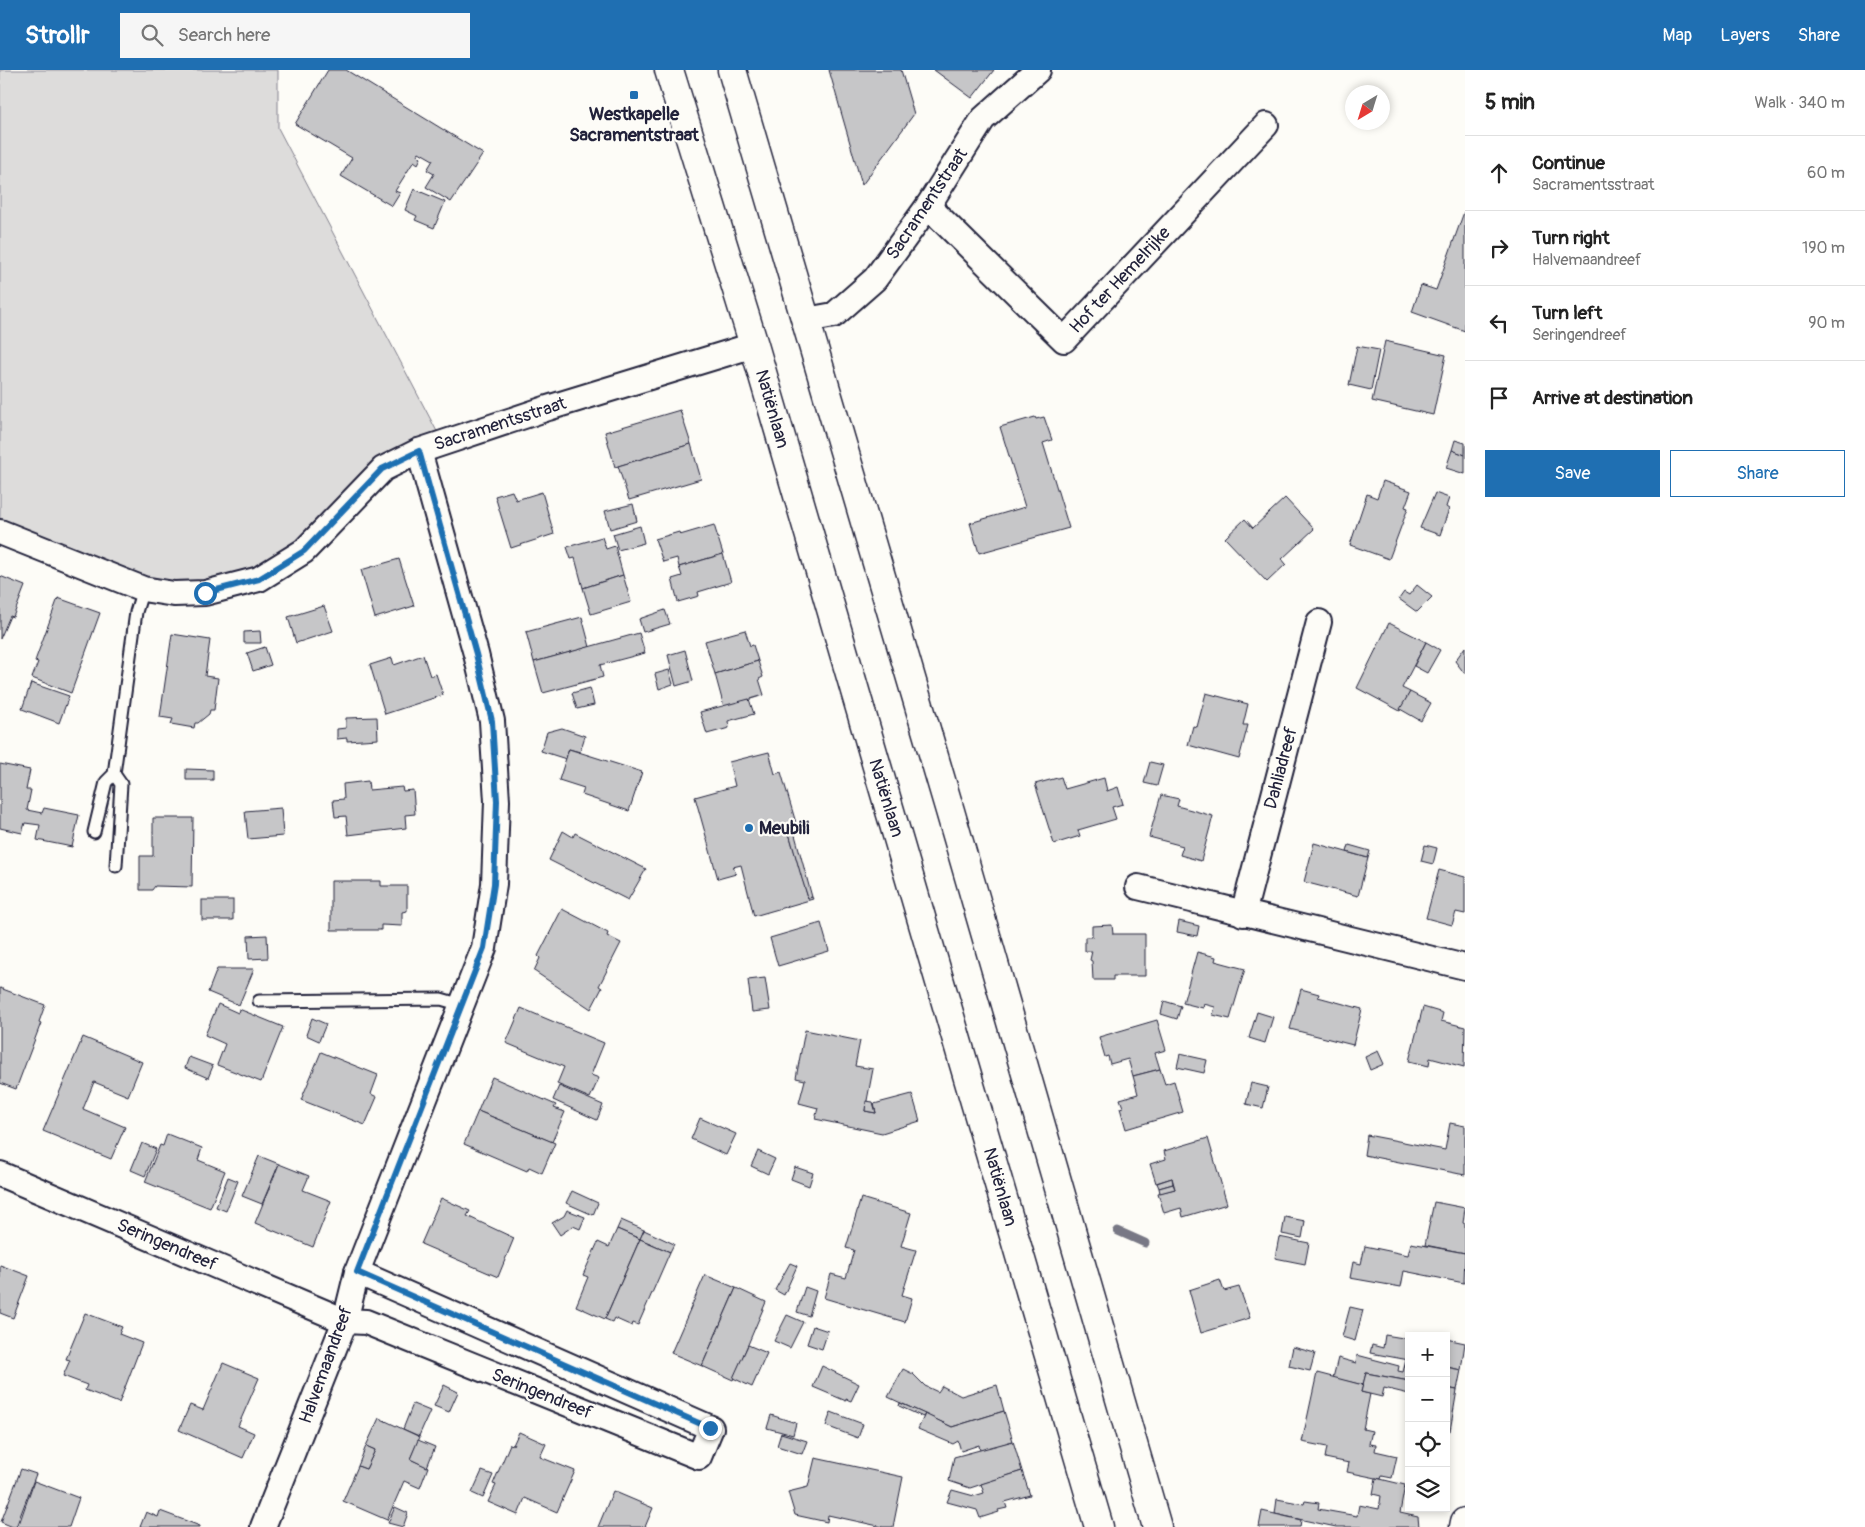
<!DOCTYPE html>
<meta charset="utf-8">
<style>
:root{--surface:#fff;--page:#f6f6f6;--text:#222;--muted:#767676;--line:#e0e0e0;--accent:#1f6fb2}
body{margin:0;font-family:Pangolin,sans-serif;background:var(--page);color:var(--text)}
.controls{position:absolute;right:15px;bottom:15px;display:grid;overflow:hidden;border-radius:0px;box-shadow:0 2px 8px #0003}
.controls button{width:45px;height:45px;display:grid;place-items:center;padding:0;border:0;border-bottom:1px solid var(--line);background:var(--surface);color:var(--text);font:25px sans-serif}
.compass{position:absolute;left:1345px;top:15px;width:45px;height:45px;border-radius:50%;background:var(--surface);box-shadow:0 2px 8px #0003;rotate:218deg}
.stop{position:absolute;width:15px;height:15px;margin:-11px;border:4px solid #1f6fb2;border-radius:50%;background:#fff}
.stop.end{background:#1f6fb2;border-color:#fff;box-shadow:0 1px 5px #0008}
.list{margin:0;padding:0;list-style:none}
h2{display:flex;justify-content:space-between;align-items:center;height:65px;margin:0;padding:0 20px;font-size:21px}
h2 small{font-size:16px;font-weight:400;color:var(--muted)}
.list li{display:grid;grid-template-columns:32px 1fr auto;gap:15px;align-items:center;box-sizing:border-box;height:75px;padding:0 20px;border-top:1px solid var(--line)}
.list b{display:block;font-size:19px;white-space:nowrap}
.list p{margin:0;font-size:16px;white-space:nowrap;color:var(--muted)}
.list em{font-size:16px;font-style:normal;color:var(--muted)}
.actions{display:flex;gap:10px;padding:15px 20px}
.actions a{flex:1;padding:11px 0;border:1px solid var(--accent);border-radius:0px;text-align:center;font-size:18px;color:var(--accent)}
.actions .main{background:var(--accent);color:#fff}
.icon{flex:none;width:28px;height:28px;fill:none;stroke:currentColor;stroke-width:2;stroke-linecap:round;stroke-linejoin:round}
.map{position:relative;flex:none;width:1465px;height:1457px;overflow:hidden}
header{display:flex;align-items:center;gap:30px;box-sizing:border-box;height:70px;padding:0 25px;background:var(--accent);color:#fff}
header strong{font-size:24px}
nav{display:flex;gap:28px;margin-inline-start:auto;font-size:18px}
.search{width:350px;height:45px;background:var(--page);display:flex;align-items:center;gap:12px;box-sizing:border-box;padding:0 18px;border-radius:0px;color:var(--muted);font-size:19px}
main{display:flex}
aside{flex:1;background:var(--surface)}
.map>svg:first-child{display:block}
</style>
<header>
<strong>Strollr</strong>
<div class="search"><svg class="icon" aria-label="search" viewBox="0 0 24 24"><circle cx="10" cy="10" r="6"/><path d="M15 15l6 6"/></svg>Search here</div>
<nav><a>Map</a><a>Layers</a><a>Share</a></nav>
</header>
<main>
<div class="map">
<svg width="1465" height="1457" viewBox="0 0 1465 1457">
<rect width="100%" height="100%" fill="#fdfcf7"/>
<filter id="ink" filterUnits="userSpaceOnUse"><feTurbulence type="fractalNoise" baseFrequency=".02" numOctaves="2"/><feDisplacementMap in="SourceGraphic" scale="10" xChannelSelector="R" yChannelSelector="G"/><feConvolveMatrix kernelMatrix="1 2 1 2 8 2 1 2 1" color-interpolation-filters="sRGB"/></filter>
<g filter="url(#ink)">
<path fill="#dddcdb" stroke="#807f8b" d="M0,0H278V58L443,373L419,381L259,509L174,524L0,462Z"/>
<g fill="none" stroke-linecap="round" stroke-linejoin="round">
<path stroke="#787885" stroke-width="9" d="M1118,1161L1145,1173"/>
</g>
<g fill="#c6c6c8" stroke="#22223b">
<path d="M328,0H346L483,84L451,132L426,117L434,104L427,100L433,90L419,82L417,85L421,88L418,94L414,91L395,121L400,123L392,136L341,106L352,88L295,54Z"/>
<path d="M829,0H901L914,44L862,115Z"/>
<path d="M934,0H994L972,28Z"/>
<path d="M414,119L445,132L434,158L415,150L417,146L405,140Z"/>
<path d="M1464,142H1465V261L1412,242L1421,215L1436,220Z"/>
<path d="M1385,271L1446,285L1433,345L1372,331Z"/>
<path d="M1357,276L1379,280L1371,320L1349,315Z"/>
<path d="M680,340L691,374L615,397L605,362Z"/>
<path d="M1035,347L1036,349L1044,347L1052,370L1043,373L1069,458L979,483L970,453L1025,437L1000,357Z"/>
<path d="M1455,370L1465,373V385L1452,380Z"/>
<path d="M691,374L701,409L629,430L618,396Z"/>
<path d="M1452,380L1465,385V404L1446,398Z"/>
<path d="M1383,411L1411,421L1405,437L1408,438L1389,489L1350,475L1367,424L1377,428Z"/>
<path d="M512,421L516,430L542,422L554,464L511,478L495,426Z"/>
<path d="M1435,423L1449,428L1446,437L1449,439L1440,465L1420,458Z"/>
<path d="M1285,428L1314,459L1282,489L1286,494L1267,512L1225,468L1245,449L1253,458Z"/>
<path d="M633,434L637,451L610,459L605,441Z"/>
<path d="M714,455L723,484L679,497L677,488L663,492L655,469L679,462L680,465Z"/>
<path d="M640,456L644,473L618,480L613,464Z"/>
<path d="M602,467L606,479L615,476L623,505L583,518L575,488L571,489L567,477Z"/>
<path d="M723,484L731,512L698,522L699,526L678,532L672,509L682,506L679,497Z"/>
<path d="M399,489L414,536L375,548L361,500Z"/>
<path d="M623,505L631,532L591,544L583,518Z"/>
<path d="M0,506L25,516L13,547L10,546L0,569Z"/>
<path d="M1417,515L1432,527L1417,542L1399,529L1404,522L1409,525Z"/>
<path d="M58,528L100,543L71,623L32,608L38,592L35,591Z"/>
<path d="M324,536L333,561L296,573L288,547Z"/>
<path d="M665,540L670,554L643,562L639,549Z"/>
<path d="M582,547L590,577L534,592L526,562Z"/>
<path d="M1389,553L1426,572L1402,618L1410,622L1400,641L1357,618Z"/>
<path d="M745,560L750,576L753,575L758,591L715,604L705,571Z"/>
<path d="M260,561L261,573H244V562Z"/>
<path d="M639,563L645,583L600,595L603,607L543,623L534,592Z"/>
<path d="M172,564L210,570L205,606L218,608L214,640H210L209,644L198,653H195L194,658L171,654L173,649L160,647Z"/>
<path d="M1426,572L1440,580L1427,603L1414,596Z"/>
<path d="M265,577L271,595L253,601L247,583Z"/>
<path d="M1465,577V604L1455,591Z"/>
<path d="M685,580L693,611L676,616L668,585Z"/>
<path d="M423,585L430,606L436,604L443,625L385,644L370,595L392,588L394,595Z"/>
<path d="M758,591L763,607L759,609L764,625L724,637L715,604Z"/>
<path d="M669,600L673,614L659,619L655,604Z"/>
<path d="M31,613L69,626L59,653L22,639Z"/>
<path d="M590,618L594,635L577,639L572,623Z"/>
<path d="M1410,622L1431,633L1421,651L1400,639Z"/>
<path d="M1206,623L1248,634L1243,655H1248L1239,689L1188,675L1193,656L1197,657Z"/>
<path d="M749,629L754,644L728,651L729,658L707,664L700,642Z"/>
<path d="M377,647L378,669L347,671V668L337,669V659L346,658V648Z"/>
<path d="M562,658L585,666L580,682L569,679L566,689L541,681L547,662Z"/>
<path d="M569,679L642,702L629,741L582,725L584,718L559,710Z"/>
<path d="M769,682L775,704L781,702L796,753L787,756L808,828L812,827L813,829L754,846L741,795L733,797L736,804L718,809L695,727L735,716L729,692Z"/>
<path d="M1150,692L1163,695L1157,716L1144,713Z"/>
<path d="M0,694L30,700L26,720H31L27,740L42,743L44,738L79,745L72,777L37,770L40,755L25,753L22,763L0,758Z"/>
<path d="M186,699L213,700V710H186Z"/>
<path d="M1061,707L1065,719L1104,708L1107,721L1118,717L1123,734L1112,737L1116,749L1078,760L1080,766L1054,774L1035,714Z"/>
<path d="M368,711L369,720L402,717L403,721L413,720L415,744L405,745L406,758L348,765L346,746L335,747L333,730L344,729L343,714Z"/>
<path d="M1161,725L1179,729L1177,736L1213,746L1201,791L1180,785L1183,776L1149,767Z"/>
<path d="M281,738L283,766L248,769L245,741Z"/>
<path d="M153,748H193L192,817L155,816L152,820H140V786H153Z"/>
<path d="M792,754L812,827L808,828L802,809L787,756Z"/>
<path d="M563,761L573,767L575,763L646,799L628,830L549,790Z"/>
<path d="M1314,773L1368,788L1358,826L1304,812Z"/>
<path d="M1349,775L1370,781L1368,788L1347,782Z"/>
<path d="M1425,775L1437,778L1433,794L1421,791Z"/>
<path d="M1439,800L1465,807V844L1456,842L1452,855L1426,848Z"/>
<path d="M331,811H381V816H407V841L402,842V856L381,855V860H331Z"/>
<rect x="202" y="830" width="31" height="20"/>
<path d="M562,839L608,863L607,866L621,873L599,916L602,918L591,939L534,901L540,888L538,886Z"/>
<path d="M1179,851L1199,856L1197,866L1177,862Z"/>
<path d="M821,853L829,881L778,896L770,868Z"/>
<path d="M1112,855L1113,864H1145V906H1113V910H1093L1092,891L1090,890L1092,881H1085V867H1092V856Z"/>
<path d="M267,865L268,888L249,889L248,866Z"/>
<path d="M1197,882L1216,887L1215,891L1245,899L1230,949L1213,945L1215,937L1204,934L1203,938L1183,933Z"/>
<path d="M217,899H254L239,935L208,922Z"/>
<path d="M765,908L770,940L752,942L748,910Z"/>
<path d="M0,918L45,935L39,952L41,953L16,1019L0,1013Z"/>
<path d="M1301,919L1319,924L1318,927L1362,939L1353,975L1290,959Z"/>
<path d="M1164,931L1181,936L1177,949L1161,944Z"/>
<path d="M218,934L238,943L239,939L283,957L261,1012L217,995L225,974L205,965Z"/>
<path d="M1423,937L1443,943L1441,951L1465,957L1464,997L1430,988L1429,996L1409,991Z"/>
<path d="M521,938L604,973L591,1005L599,1008L590,1028L557,1014L564,997L506,973Z"/>
<path d="M1257,942L1273,947L1265,973L1249,968Z"/>
<path d="M312,948L326,954L319,971L306,965Z"/>
<path d="M1157,950L1166,980L1155,983L1160,999L1133,1006L1128,989L1110,994L1108,986L1105,987L1099,967Z"/>
<path d="M805,960L860,971L855,996L873,999L865,1041L876,1043L874,1034L912,1024L920,1051L882,1063L815,1049L818,1038L799,1033L805,1010L796,1008Z"/>
<path d="M83,967L142,992L128,1026L94,1012L83,1039L125,1057L111,1089L43,1061Z"/>
<path d="M1378,981L1384,994L1370,1000L1365,987Z"/>
<path d="M321,982L378,1005L371,1024L377,1027L365,1055L301,1030Z"/>
<path d="M1180,984L1207,990L1204,1003L1177,997Z"/>
<path d="M189,987L213,996L208,1008L185,998Z"/>
<path d="M1160,999L1165,1014L1174,1011L1183,1042L1126,1059L1120,1038L1123,1037L1120,1029L1138,1024L1133,1006Z"/>
<path d="M492,1007L556,1035L554,1038L565,1042L552,1072L478,1041Z"/>
<path d="M1251,1013L1268,1017L1263,1038L1246,1034Z"/>
<path d="M559,1016L603,1035L597,1050L553,1030Z"/>
<path d="M866,1031L873,1032L876,1043L865,1041Z"/>
<path d="M478,1041L555,1073L542,1103L529,1097L527,1101L464,1074Z"/>
<path d="M700,1048L736,1064L726,1085L691,1069Z"/>
<path d="M1450,1053L1465,1056V1105L1364,1085L1367,1065L1445,1080Z"/>
<path d="M167,1064L202,1078L198,1090L225,1101L210,1138L145,1112L160,1075L163,1076Z"/>
<path d="M1208,1068L1227,1134L1183,1147L1181,1138L1164,1143L1158,1123L1175,1119L1172,1108L1156,1113L1150,1094L1166,1089L1164,1081Z"/>
<path d="M142,1073L156,1079L145,1106L131,1100Z"/>
<path d="M758,1081L775,1089L768,1104L751,1096Z"/>
<path d="M259,1086L279,1094L262,1134L242,1126Z"/>
<path d="M279,1094L309,1106L303,1120L331,1131L313,1177L255,1153Z"/>
<path d="M795,1097L813,1103L809,1116L791,1109Z"/>
<path d="M228,1107L238,1111L226,1141L216,1137Z"/>
<path d="M1172,1108L1173,1114L1159,1118L1157,1113Z"/>
<path d="M1173,1114L1175,1119L1160,1123L1159,1118Z"/>
<path d="M572,1121L598,1133L593,1145L566,1133Z"/>
<path d="M441,1128L470,1141L467,1146L514,1168L498,1207L421,1174Z"/>
<path d="M861,1128L911,1143L901,1176L916,1180L902,1225L912,1228L905,1252L824,1228L831,1204L846,1208L854,1180L846,1178Z"/>
<path d="M1434,1132L1465,1138L1463,1153L1465,1154V1183L1425,1175Z"/>
<path d="M567,1140L585,1147L580,1159L573,1156L560,1165L552,1153L564,1146Z"/>
<path d="M1285,1147L1305,1151L1302,1168L1282,1164Z"/>
<path d="M621,1150L644,1160L640,1169L617,1159Z"/>
<path d="M617,1159L640,1169L605,1249L576,1236L588,1207L583,1205L598,1172L609,1177Z"/>
<path d="M644,1160L674,1174L670,1182L640,1169Z"/>
<path d="M1279,1167L1309,1173L1305,1194L1275,1188Z"/>
<path d="M640,1169L670,1182L638,1255L633,1253L632,1256L614,1248L612,1252L605,1249Z"/>
<path d="M1411,1173L1465,1183L1464,1213L1404,1201L1401,1217L1350,1208L1353,1192L1361,1194L1365,1176L1408,1185Z"/>
<path d="M790,1193L797,1196L784,1225L775,1220Z"/>
<path d="M0,1195L29,1206L13,1248L0,1243Z"/>
<path d="M705,1205L736,1218L702,1296L671,1283Z"/>
<path d="M1220,1210L1224,1221L1239,1217L1250,1248L1201,1263L1189,1220Z"/>
<path d="M805,1217L816,1221L809,1246L797,1242Z"/>
<path d="M736,1218L766,1232L733,1310L702,1296Z"/>
<path d="M1350,1237L1363,1240L1355,1271L1342,1267Z"/>
<path d="M85,1243L122,1257L119,1264L142,1273L119,1333L85,1320L87,1315L63,1306L70,1290L66,1289Z"/>
<path d="M787,1245L803,1252L790,1278L774,1271Z"/>
<path d="M813,1256L828,1261L822,1279L807,1274Z"/>
<path d="M1385,1265L1409,1269V1290L1370,1283L1372,1275L1383,1278Z"/>
<path d="M1446,1269L1465,1273L1461,1300L1446,1297Z"/>
<path d="M748,1275L767,1283L752,1317L733,1308Z"/>
<path d="M1293,1277L1315,1283L1310,1301L1289,1296Z"/>
<path d="M1357,1285L1399,1296L1398,1301L1403,1302L1406,1290H1409V1311L1366,1303L1363,1315L1333,1308L1338,1288L1356,1293Z"/>
<path d="M223,1293L259,1308L238,1356L254,1363L243,1388L179,1360L190,1335L203,1340Z"/>
<path d="M822,1296L859,1314L851,1331L846,1329V1331L813,1317Z"/>
<path d="M1446,1297L1461,1300L1457,1320L1446,1318Z"/>
<path d="M903,1299L913,1304L925,1316L938,1322L942,1316L961,1326L997,1315L1004,1341L952,1357L888,1327Z"/>
<path d="M1317,1303L1363,1315L1361,1322L1370,1324L1363,1359L1372,1361L1369,1374L1376,1375L1375,1381L1397,1386L1392,1408L1382,1406L1381,1409L1347,1402L1349,1393L1325,1388L1327,1377L1302,1372Z"/>
<path d="M1366,1303L1409,1311V1324L1384,1318L1382,1327L1361,1322Z"/>
<path d="M444,1315L458,1322L449,1342L434,1336Z"/>
<path d="M1446,1318L1457,1320L1450,1361H1446Z"/>
<path d="M900,1333L925,1344L923,1347L899,1336Z"/>
<path d="M413,1334L430,1341L419,1366L403,1359Z"/>
<path d="M1004,1341L1013,1371L980,1381L979,1375L961,1381L958,1371L953,1374L918,1359L925,1344L952,1357Z"/>
<path d="M831,1342L863,1354L858,1368L826,1356Z"/>
<path d="M771,1345L796,1353L793,1365L767,1358Z"/>
<path d="M379,1348L420,1367L410,1389L428,1397L420,1418L404,1411L387,1450L343,1431L358,1396L366,1399L375,1380L366,1376Z"/>
<path d="M519,1362L546,1374L540,1387L575,1401L557,1442L525,1428L518,1445L488,1432L496,1415L493,1414L510,1374L513,1375Z"/>
<path d="M781,1363L807,1371L802,1384L777,1376Z"/>
<path d="M418,1370L435,1377L427,1397L410,1389Z"/>
<path d="M1013,1371L1022,1401L970,1418L949,1411L954,1387Z"/>
<path d="M366,1376L375,1380L366,1399L358,1396Z"/>
<path d="M815,1388L903,1407L893,1457H883L828,1445L827,1452L795,1445L788,1422L808,1417Z"/>
<path d="M21,1399L36,1404L16,1457H13L1,1452Z"/>
<path d="M482,1401L493,1405L483,1428L472,1423Z"/>
<path d="M1022,1401L1030,1425L1005,1432L1007,1438L998,1440L999,1442L980,1448L977,1440L947,1432L952,1420L974,1426L984,1423L981,1414Z"/>
<path d="M1376,1408L1405,1415L1400,1443L1418,1447L1419,1457H1336L1275,1444L1277,1429L1304,1434L1305,1431L1319,1433L1318,1439L1357,1446L1359,1435L1379,1439L1381,1426L1373,1424Z"/>
<path d="M34,1411L79,1428L69,1457H18Z"/>
<path d="M613,1421L653,1438L645,1457H598Z"/>
<path d="M395,1437L408,1443L403,1457L388,1453Z"/>
<path d="M160,1441L200,1456V1457H140L146,1442L158,1447Z"/>
<path d="M1262,1441L1301,1450L1300,1457H1259Z"/>
</g>
<g fill="none" stroke-linecap="round" stroke-linejoin="round">
<defs>
<g id="lane">
<path d="M114,704L121,714L116,796"/>
<path d="M94,762L106,712L114,704L136,542L143,519"/>
<path d="M259,931L441,929L462,935"/>
</g>
<g id="street">
<path d="M928,136L1064,270L1266,55"/>
<path d="M806,250L834,245L875,209L928,136L983,49L1038,0"/>
<path d="M0,462L143,519L174,524L205,523L259,509L304,481L383,399L419,381L548,338L754,275"/>
<path d="M1138,817L1465,897"/>
<path d="M1243,844L1319,552"/>
<path d="M0,1104L345,1251L366,1252L699,1387L711,1358L357,1202"/>
<path d="M263,1457L345,1251L357,1202L484,878L494,814L497,731L492,651L476,584L419,381"/>
</g>
<path id="secondary" d="M1464,1457L1465,1452"/>
<g id="primary">
<path d="M669,0L754,275L1099,1457"/>
<path d="M732,0L950,741L1157,1457"/>
</g>
</defs>
<use href="#lane" stroke="#22223b" stroke-width="15"/>
<use href="#street" stroke="#22223b" stroke-width="28"/>
<use href="#secondary" stroke="#22223b" stroke-width="31"/>
<use href="#primary" stroke="#22223b" stroke-width="31"/>
<use href="#lane" stroke="#fdfcf7" stroke-width="11"/>
<use href="#street" stroke="#fdfcf7" stroke-width="24"/>
<use href="#secondary" stroke="#fdfcf7" stroke-width="28"/>
<use href="#primary" stroke="#fdfcf7" stroke-width="28"/>
</g>
</g>
<g fill="none" stroke-linecap="round" stroke-linejoin="round" filter="url(#ink)">
<path stroke="#1f6fb2" stroke-width="6" d="M205,523L259,509L304,481L382,399L419,381L476,584L492,651L497,731L494,814L484,878L357,1202L710,1358"/>
</g>
<g fill="#1f6fb2" stroke="#fdfcf7" stroke-width="2">
<rect x="629" y="20" width="10" height="10" rx="2.5"/>
<circle cx="749" cy="758" r="5"/>
</g>
<g text-anchor="middle" dominant-baseline="central" stroke-width="4.5" stroke-linejoin="round" paint-order="stroke">
<g font-size="18" font-weight="bold" fill="#22223b" stroke="#fdfcf7">
<text x="634" y="44">Westkapelle<tspan x="634" dy="21">Sacramentstraat</tspan></text>
<text x="759" y="758" text-anchor="start">Meubili</text>
</g>
<g font-size="18" fill="#22223b" stroke="#fdfcf7">
<text transform="translate(927 134) rotate(-56)">Sacramentstraat</text>
<text transform="translate(1120 210) rotate(-47)">Hof ter Hemelrijke</text>
<text transform="translate(772 339) rotate(74)">Natiënlaan</text>
<text transform="translate(500 354) rotate(-18)">Sacramentsstraat</text>
<text transform="translate(1281 698) rotate(-75)">Dahliadreef</text>
<text transform="translate(886 728) rotate(73)">Natiënlaan</text>
<text transform="translate(1000 1117) rotate(74)">Natiënlaan</text>
<text transform="translate(167 1175) rotate(23)">Seringendreef</text>
<text transform="translate(326 1295) rotate(-70)">Halvemaandreef</text>
<text transform="translate(542 1324) rotate(22)">Seringendreef</text>
</g>
</g>
</svg>
<div class="controls">
<button>+</button>
<button>−</button>
<button><svg class="icon" aria-label="locate" viewBox="0 0 24 24"><circle cx="12" cy="12" r="6"/><path d="M12 2v4M12 18v4M2 12h4M18 12h4"/></svg></button>
<button><svg class="icon" aria-label="layers" viewBox="0 0 24 24"><path d="M12 4l9 5-9 5-9-5zM3 14l9 5 9-5"/></svg></button>
</div>
<svg class="compass" viewBox="-18 -18 36 36"><path d="M0-13l5 13h-10z" fill="#e53935"/><path d="M0 13l5-13h-10z" fill="#767676"/></svg>
<div class="stop" style="left:205px;top:523px"></div>
<div class="stop end" style="left:710px;top:1358px"></div>
</div>
<aside>
<h2>5 min<small>Walk · 340 m</small></h2>
<ul class="list">
<li><svg class="icon" aria-label="ahead" viewBox="0 0 24 24"><path d="M12 20V5M6 11l6-6 6 6"/></svg><div><b>Continue</b><p>Sacramentsstraat</p></div><em>60 m</em></li>
<li><svg class="icon" aria-label="right" viewBox="0 0 24 24"><path d="M7 20v-9h11M14 6l5 5-5 5"/></svg><div><b>Turn right</b><p>Halvemaandreef</p></div><em>190 m</em></li>
<li><svg class="icon" aria-label="left" viewBox="0 0 24 24"><path d="M17 20v-9H6M10 6l-5 5 5 5"/></svg><div><b>Turn left</b><p>Seringendreef</p></div><em>90 m</em></li>
<li><svg class="icon" aria-label="arrive" viewBox="0 0 24 24"><path d="M6 21V4h12l-3 4 3 4H6"/></svg><div><b>Arrive at destination</b></div></li>
</ul>
<div class="actions"><a class="main">Save</a><a>Share</a></div>
</aside>
</main>
